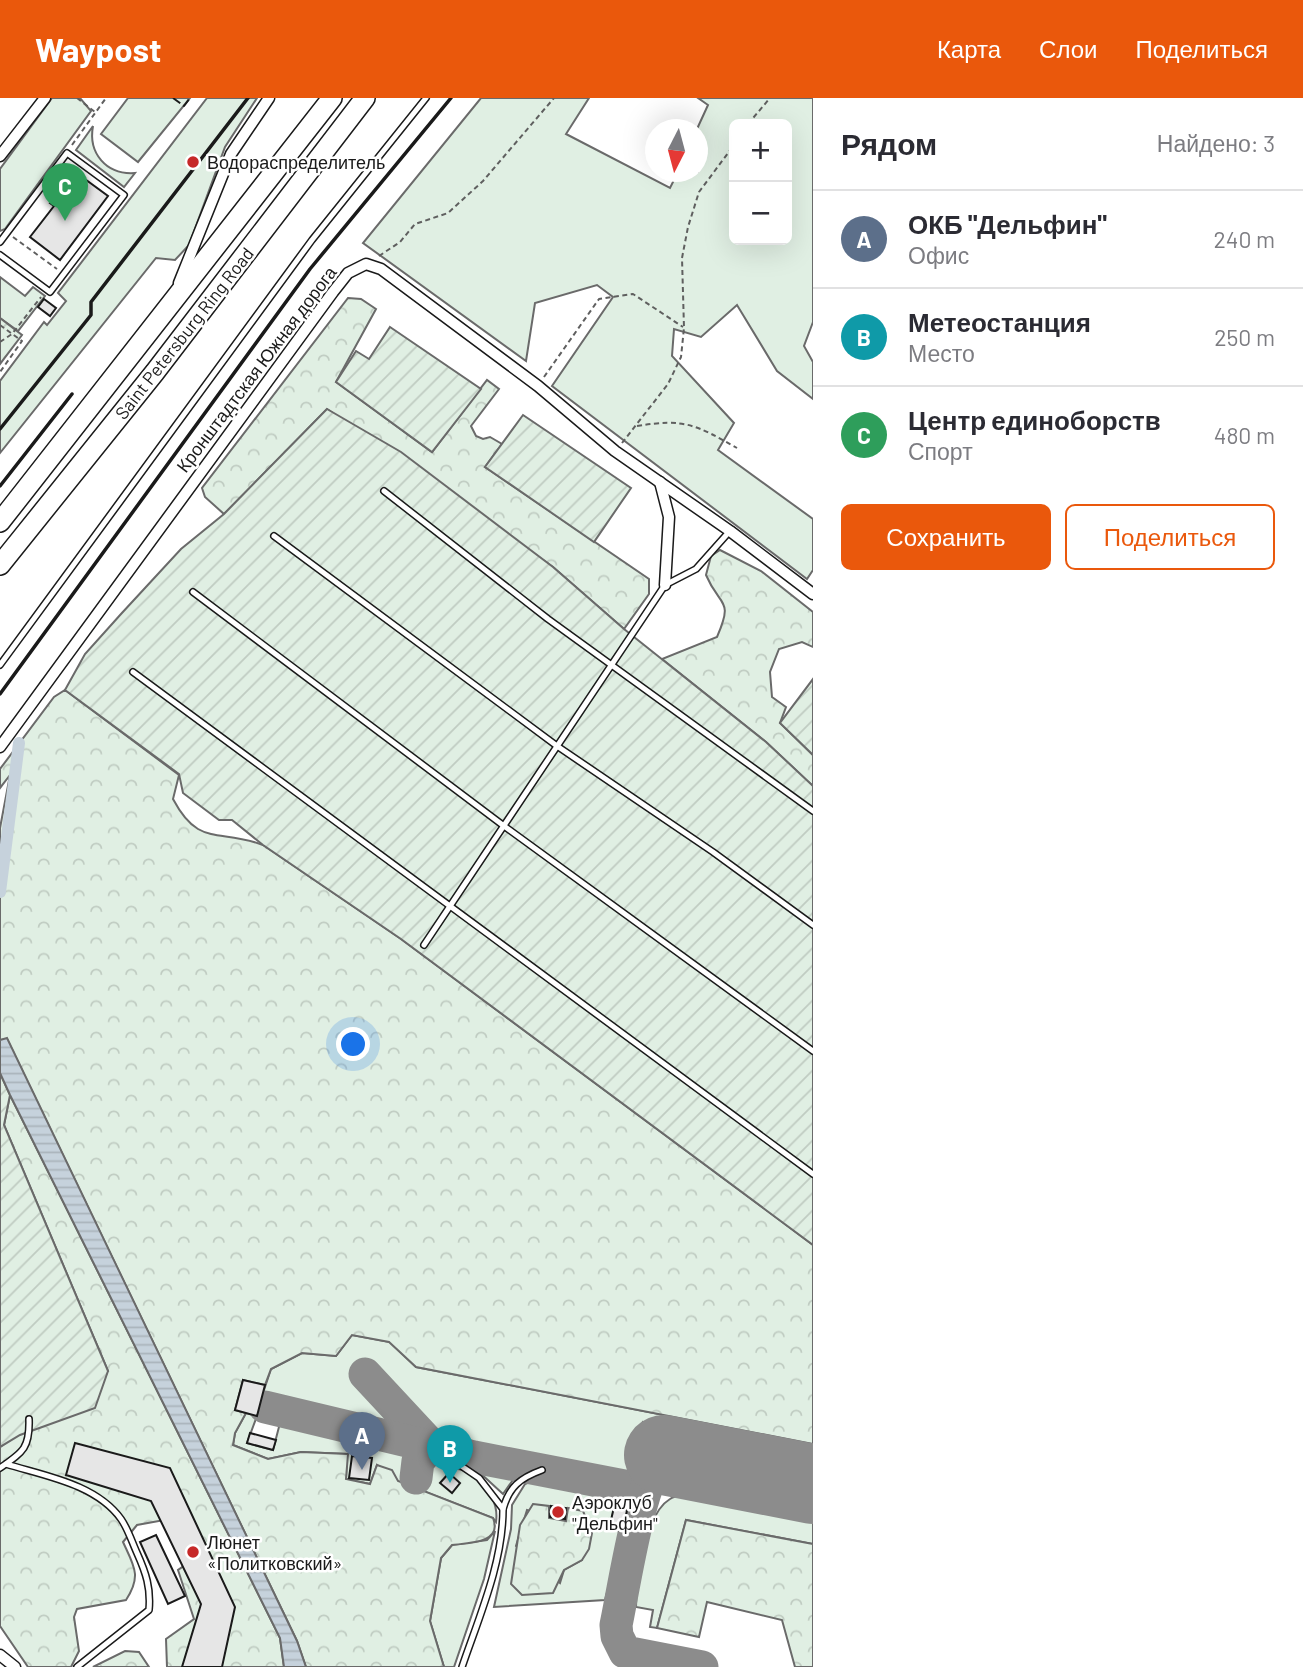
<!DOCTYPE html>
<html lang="ru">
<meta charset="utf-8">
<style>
:root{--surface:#fff;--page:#f2f2f3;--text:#2b2b33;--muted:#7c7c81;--line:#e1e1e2;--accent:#ea580c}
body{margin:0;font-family:Barlow,sans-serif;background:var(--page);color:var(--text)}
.controls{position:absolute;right:21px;top:21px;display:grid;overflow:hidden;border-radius:10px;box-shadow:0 7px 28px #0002}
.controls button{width:63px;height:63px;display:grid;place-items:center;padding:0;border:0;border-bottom:2px solid var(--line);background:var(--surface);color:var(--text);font:35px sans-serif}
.compass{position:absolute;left:645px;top:21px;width:63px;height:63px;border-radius:50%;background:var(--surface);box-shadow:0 7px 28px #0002;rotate:186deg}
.you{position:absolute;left:354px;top:947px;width:24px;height:24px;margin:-18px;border:5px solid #fff;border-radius:50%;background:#1a73e8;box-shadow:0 0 0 10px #1a73e833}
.badge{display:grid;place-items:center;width:46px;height:46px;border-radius:50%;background:var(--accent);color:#fff;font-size:23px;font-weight:700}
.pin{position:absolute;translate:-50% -58px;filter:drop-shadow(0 2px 4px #0008)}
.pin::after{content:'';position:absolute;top:37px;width:24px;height:21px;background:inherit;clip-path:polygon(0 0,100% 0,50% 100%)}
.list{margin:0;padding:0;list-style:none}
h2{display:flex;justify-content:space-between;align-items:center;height:91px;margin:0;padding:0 28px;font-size:30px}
h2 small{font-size:23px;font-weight:400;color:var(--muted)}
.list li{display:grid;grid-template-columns:46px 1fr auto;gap:21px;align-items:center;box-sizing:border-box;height:98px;padding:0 28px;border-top:2px solid var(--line)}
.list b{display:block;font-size:26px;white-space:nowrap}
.list p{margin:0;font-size:23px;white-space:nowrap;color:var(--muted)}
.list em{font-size:23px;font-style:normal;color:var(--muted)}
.actions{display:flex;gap:14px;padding:21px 28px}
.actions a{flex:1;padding:16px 0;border:2px solid var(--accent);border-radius:10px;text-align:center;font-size:24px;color:var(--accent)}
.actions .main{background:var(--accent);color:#fff}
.map{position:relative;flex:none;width:813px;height:1569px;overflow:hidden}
header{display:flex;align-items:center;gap:42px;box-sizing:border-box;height:98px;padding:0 35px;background:var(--accent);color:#fff}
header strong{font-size:33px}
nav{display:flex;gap:38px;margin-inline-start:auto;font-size:24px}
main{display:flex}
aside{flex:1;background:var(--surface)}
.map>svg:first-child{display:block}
</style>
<header>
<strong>Waypost</strong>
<nav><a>Карта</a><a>Слои</a><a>Поделиться</a></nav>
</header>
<main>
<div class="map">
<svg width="813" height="1569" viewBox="0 0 813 1569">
<defs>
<pattern id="forest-crowns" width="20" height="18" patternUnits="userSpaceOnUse" patternTransform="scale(1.75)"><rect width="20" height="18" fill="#e0efe3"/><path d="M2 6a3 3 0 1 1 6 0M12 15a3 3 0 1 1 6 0" fill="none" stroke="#c0ccc2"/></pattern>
<pattern id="garden-furrows" width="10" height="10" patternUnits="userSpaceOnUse" patternTransform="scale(1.75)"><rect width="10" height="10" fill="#e0efe3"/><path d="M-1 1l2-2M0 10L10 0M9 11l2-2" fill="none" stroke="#c0ccc2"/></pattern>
<pattern id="water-rules" width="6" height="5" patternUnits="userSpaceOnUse" patternTransform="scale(1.75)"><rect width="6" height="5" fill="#c6d2dc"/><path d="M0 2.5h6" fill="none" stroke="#aab4bc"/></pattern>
</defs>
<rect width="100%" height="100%" fill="#fff"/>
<g fill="#e0efe3" stroke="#6a6a6a" stroke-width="2" fill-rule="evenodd">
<path d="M52,0H80L91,13L5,131L0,133V71Z"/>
<path d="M128,0H190L138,64L101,36Z"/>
<path d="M207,0H257L225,49L189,147L175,162L156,160L0,355V283L44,224L47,227L66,203L58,195Z"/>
<path d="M481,0H589L566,36L670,90L678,74H698L697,31L708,7L698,0H813V224L804,248L813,264V301L777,273L737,207L701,239L674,231L672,258L734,325L718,352L813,421V472L807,481L552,288L613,199L597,187L535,205L526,263L363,145ZM734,26H787V142H734Z"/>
<path d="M93,28C88,55 106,77 135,75L124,89L76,52Z"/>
<path d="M0,179L25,198L33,189L45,198L18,233L0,220Z"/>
<path d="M352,1237L390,1244L416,1269L813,1346V1356L643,1324L632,1384L533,1367L261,1301L271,1271L302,1255L336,1258Z"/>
<path d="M246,1315L257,1318L247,1345L273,1352L280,1325L297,1319C344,1330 506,1355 496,1424L493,1420L397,1383L377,1367L370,1386L346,1381L347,1356L301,1354L268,1361L233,1347L235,1335Z"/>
<path d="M466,1362L522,1375L515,1379L503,1396Z"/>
<path d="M541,1379L616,1393L628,1403L627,1412L614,1410L610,1430L623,1433L605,1502L494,1509L511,1431L512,1407L525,1386ZM568,1411L582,1462L564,1472L560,1485L516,1448L527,1412L566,1423Z"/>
<path d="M691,1395L813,1419V1446L686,1422L657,1530L650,1529L653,1512L636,1509C636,1482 645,1416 670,1401C676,1397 684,1397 691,1395Z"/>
<path d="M495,1433L484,1481L454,1569H444L430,1523L441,1460L452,1447L487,1442Z"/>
</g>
<g fill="url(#forest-crowns)" stroke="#6a6a6a" stroke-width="2">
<path d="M348,200L361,201L376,211L336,284L432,354L487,282L499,291L471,328L476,338L483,341L490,339L502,346L485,369L649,481V496L624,531L553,469L327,311L224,416L205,399L202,390Z"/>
<path d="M0,220L22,237L0,266Z"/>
<path d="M720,452L761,473L813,514V549L802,544L779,551L770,574L772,599L786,609L780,625L813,657V688L766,644L662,561L717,539C734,500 720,510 706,477L711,458Z"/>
<path d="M65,592L179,677L173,701C199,750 218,730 263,747L401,841L813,1147V1346L416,1269L389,1244L352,1237L336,1258L302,1255L271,1271L265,1287L243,1282L235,1312L246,1315L235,1335L233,1347L268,1361L301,1354L348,1356L346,1381L370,1386L377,1367L392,1372L398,1383L493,1420C503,1445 469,1445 452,1447L441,1460L430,1523L444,1569H306L297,1543L7,941L0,942V730L10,677L0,690V671L54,599Z"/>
<path d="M10,997L280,1540L284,1569H167L166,1541L194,1521L178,1472L197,1459L175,1420L137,1427L123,1444C134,1468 142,1478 126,1502L77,1511L74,1519L79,1553L71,1569H28L0,1528V1349L108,1273L4,1027Z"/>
<path d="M533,1406L549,1408V1420L566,1423L568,1410L583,1413L592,1435L589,1451L582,1462L564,1472L553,1495L522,1497L511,1486L520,1427Z"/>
<path d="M686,1422L813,1446V1569H795L782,1522L707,1504L699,1539L657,1530Z"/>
<path d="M125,1553L139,1554L149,1569H93Z"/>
</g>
<g fill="url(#garden-furrows)" stroke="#6a6a6a" stroke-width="2">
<path d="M390,229L481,291L432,354L336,284L356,253L369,261Z"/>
<path d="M327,311L401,354L553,469L624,531L766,644L813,688V1147L401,841L263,747L232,722H219L183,695L179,676L65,592L85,556L121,516L181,451L224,416Z"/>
<path d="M523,317L631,390L594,444L485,369Z"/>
<path d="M813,581V657L780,625Z"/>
<path d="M0,975L10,997L4,1027L108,1273L95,1310L20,1337L0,1349Z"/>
</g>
<path fill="url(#water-rules)" stroke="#6a6a6a" stroke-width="2" d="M7,940L297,1543L306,1569H284L280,1540L10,997L0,975V942Z"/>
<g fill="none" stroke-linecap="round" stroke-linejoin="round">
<path stroke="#c6d2dc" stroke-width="12" d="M0,794L19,645"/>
<g stroke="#8c8c8c" stroke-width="33">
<path d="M365,1276L432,1348L418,1363L416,1380"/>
<path d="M265,1309L474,1359L645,1392"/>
<path d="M664,1357C640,1378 624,1490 616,1527L617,1538L625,1554L702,1569"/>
</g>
<path stroke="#8c8c8c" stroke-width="80" d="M664,1357L813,1386"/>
</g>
<g fill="#e6e6e6" stroke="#1a1a1a" stroke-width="2">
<path d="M78,76L108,98L60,162L30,139L54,108L50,105L56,98L59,101Z"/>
<path d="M44,201L56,210L50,218L38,209Z"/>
<path d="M243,1282L265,1287L257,1318L235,1312Z"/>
<path d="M250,1335L276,1342L273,1352L247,1345Z"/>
<path d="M75,1345L170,1370L235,1509L222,1569H182L201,1506L151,1403L66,1377Z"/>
<path d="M352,1358L372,1360L369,1382L349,1380Z"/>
<path d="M449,1375L460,1385L452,1395L440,1385Z"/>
<path d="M551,1408L566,1410L565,1421L550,1419Z"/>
<path d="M614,1409L627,1412L623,1433L609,1431Z"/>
<path d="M156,1437L185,1498L168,1506L140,1444Z"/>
</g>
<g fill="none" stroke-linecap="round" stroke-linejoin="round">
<defs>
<g id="lane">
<path d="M0,144L67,55L124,97L50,194L0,157"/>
<path d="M384,393L548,521L813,713"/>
<path d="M274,438L557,648L713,754L813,827"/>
<path d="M193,494L504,728L813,953"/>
<path d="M0,567L312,142L426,0"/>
<path d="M133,574L813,1076"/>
<path d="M424,847L665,487L696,471L729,434"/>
<path d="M432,1348L479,1380L503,1411C503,1465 479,1519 462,1569"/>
<path d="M6,1366C45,1378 96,1386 121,1421C128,1431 132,1444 137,1455C146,1475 151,1490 149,1512L77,1569"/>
<path d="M0,1370C23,1354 30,1350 29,1321"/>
<path d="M503,1411C509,1389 520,1380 542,1372"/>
</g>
<g id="street">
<path d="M0,58L45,0"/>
<path d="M179,185L231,56L269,0"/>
<path d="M660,384L669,419L665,487"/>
<path d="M0,649L333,194L348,175L366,166L381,171L538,288L615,353L730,433L813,496"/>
<path d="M0,1557L15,1569"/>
</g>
<g id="highway">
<path d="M0,424L332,0"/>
<path d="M0,467L155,274L365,0"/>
</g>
</defs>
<use href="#lane" stroke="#1a1a1a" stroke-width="8"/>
<use href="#street" stroke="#1a1a1a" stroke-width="13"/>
<use href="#highway" stroke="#1a1a1a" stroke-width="22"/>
<g stroke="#5f5f5f" stroke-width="2" stroke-dasharray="5 3.5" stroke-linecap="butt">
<path d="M77,0L95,14"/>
<path d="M748,26L770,0"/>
<path d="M72,47L106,0"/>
<path d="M13,139L57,171"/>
<path d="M379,158L400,144L415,126L448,115L483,83L554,0"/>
<path d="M0,227L22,243L0,274"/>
<path d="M0,244L12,236L41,199"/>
<path d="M544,279L599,201L633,196L683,229"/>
<path d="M637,328C685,320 696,327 737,350"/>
<path d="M622,345L668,286L681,259L684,230L682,160L688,129L699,94L734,47"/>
</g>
<use href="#lane" stroke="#fff" stroke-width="5"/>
<use href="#street" stroke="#fff" stroke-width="10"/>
<use href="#highway" stroke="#fff" stroke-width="19"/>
<path stroke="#1a1a1a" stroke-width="2" stroke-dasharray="9 3.5" stroke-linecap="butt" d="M173,0L184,8L190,0"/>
<g stroke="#1a1a1a" stroke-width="3.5">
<path d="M0,331L91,217V204L248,0"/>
<path d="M0,388L72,296"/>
<path d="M0,596L310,171L451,0"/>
</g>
</g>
<g fill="#c62828" stroke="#fff" stroke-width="2.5">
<circle cx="193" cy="64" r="7"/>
<circle cx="558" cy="1414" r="7"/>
<circle cx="193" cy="1454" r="7"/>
</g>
<g text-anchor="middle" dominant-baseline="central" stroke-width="5" stroke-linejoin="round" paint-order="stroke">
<g font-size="18" fill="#1a1a1a" stroke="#fff" text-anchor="start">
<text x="207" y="64">Водораспределитель</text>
<text x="572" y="1404">Аэроклуб<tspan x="572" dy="21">"Дельфин"</tspan></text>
<text x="207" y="1444">Люнет<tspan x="207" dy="21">«Политковский»</tspan></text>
</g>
<g font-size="18" fill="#1a1a1a" stroke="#fff">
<text transform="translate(184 235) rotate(-52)">Saint Petersburg Ring Road</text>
<text transform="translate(256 271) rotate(-53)">Кронштадтская Южная дорога</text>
</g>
</g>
</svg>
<div class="controls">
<button>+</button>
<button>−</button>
</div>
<svg class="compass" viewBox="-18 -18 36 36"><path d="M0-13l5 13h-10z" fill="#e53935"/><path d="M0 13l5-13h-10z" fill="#7c7c81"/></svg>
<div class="you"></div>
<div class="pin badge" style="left:362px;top:1372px;background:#5c6f8a">A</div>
<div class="pin badge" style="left:450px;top:1385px;background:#0f9aa8">B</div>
<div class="pin badge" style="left:65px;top:123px;background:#2e9e5b">C</div>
</div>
<aside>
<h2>Рядом<small>Найдено: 3</small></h2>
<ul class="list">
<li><span class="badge" style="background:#5c6f8a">A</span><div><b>ОКБ &quot;Дельфин&quot;</b><p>Офис</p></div><em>240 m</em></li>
<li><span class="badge" style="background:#0f9aa8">B</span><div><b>Метеостанция</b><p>Место</p></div><em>250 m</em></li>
<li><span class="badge" style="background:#2e9e5b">C</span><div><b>Центр единоборств</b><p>Спорт</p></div><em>480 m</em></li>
</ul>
<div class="actions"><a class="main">Сохранить</a><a>Поделиться</a></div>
</aside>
</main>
